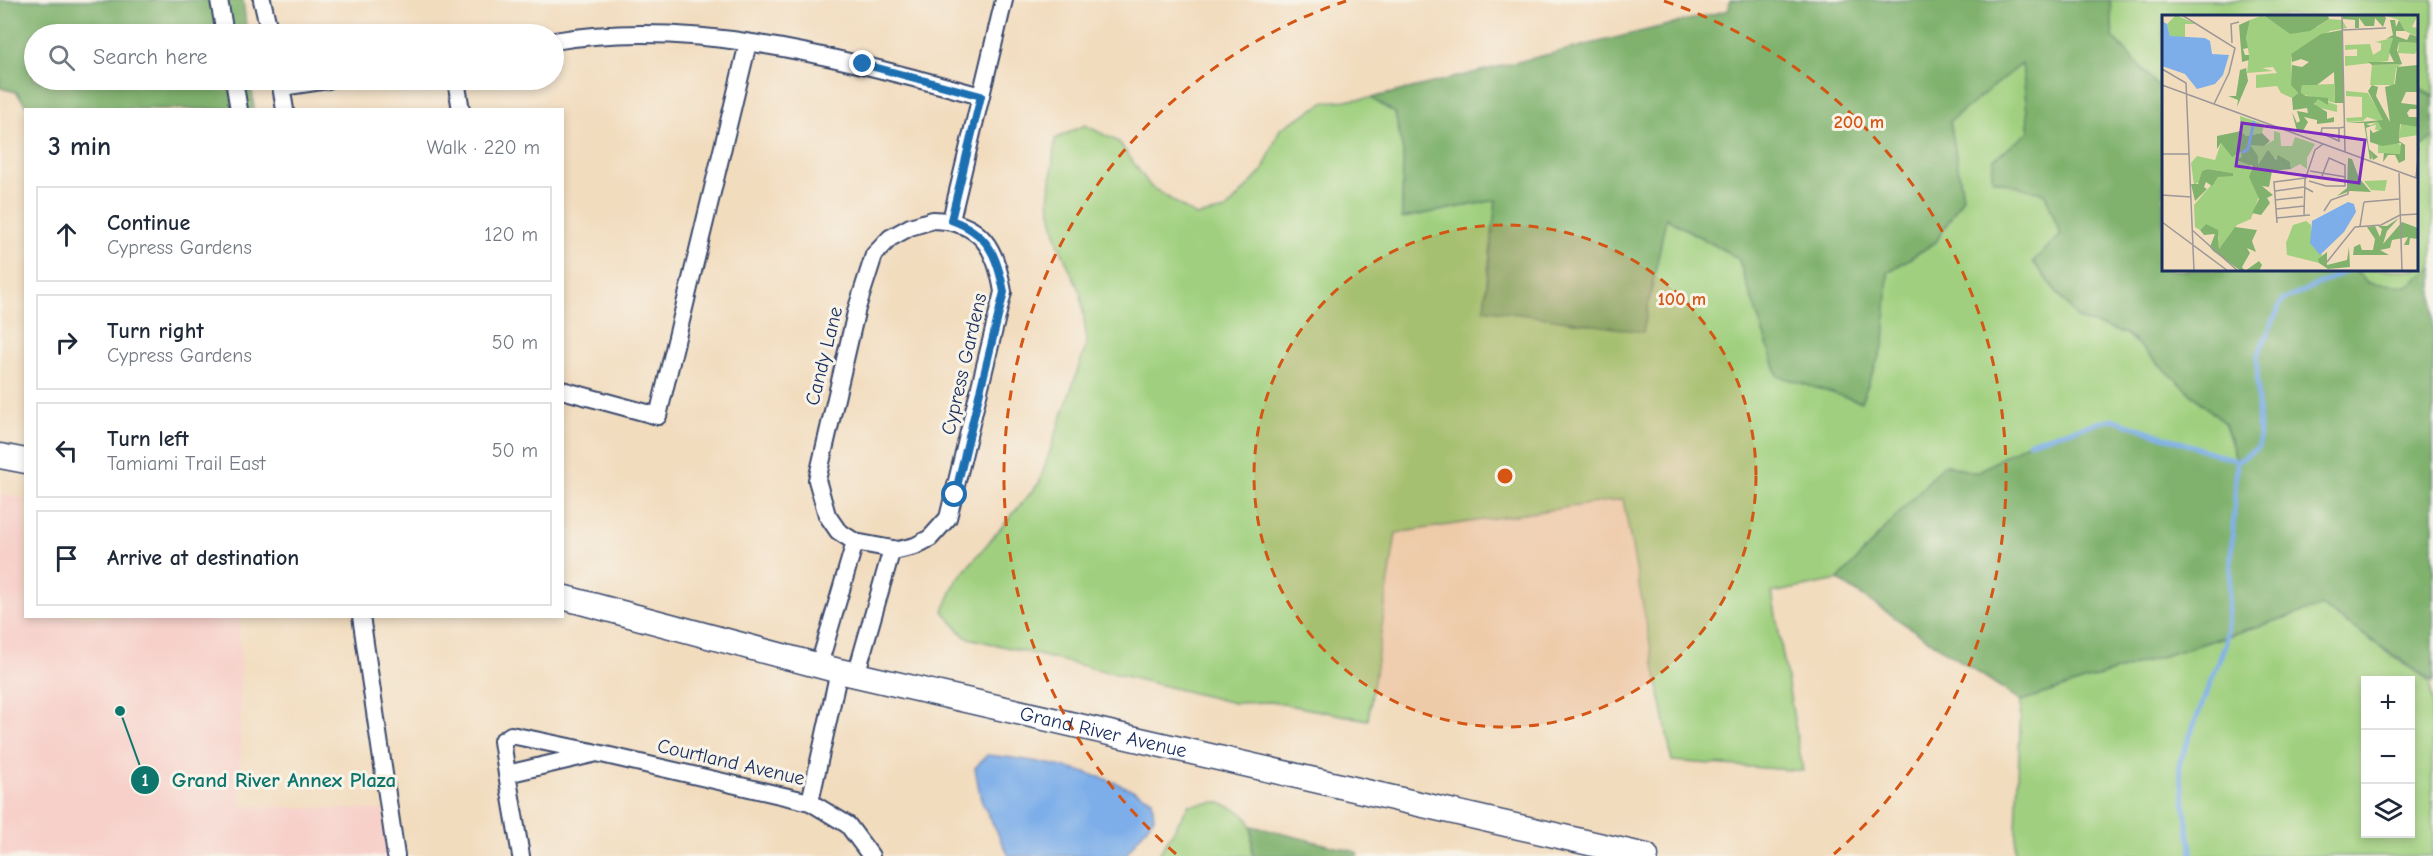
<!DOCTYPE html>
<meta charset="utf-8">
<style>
:root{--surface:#fff;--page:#f6f6f7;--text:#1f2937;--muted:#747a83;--line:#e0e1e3}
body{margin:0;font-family:"Comic Neue",sans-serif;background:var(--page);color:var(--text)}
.controls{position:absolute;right:18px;bottom:18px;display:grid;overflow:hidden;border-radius:0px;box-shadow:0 3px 9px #0003}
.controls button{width:54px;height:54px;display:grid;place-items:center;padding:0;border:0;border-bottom:2px solid var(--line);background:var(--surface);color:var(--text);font:30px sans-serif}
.stop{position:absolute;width:18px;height:18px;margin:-14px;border:4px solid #1f6fb2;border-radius:50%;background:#fff}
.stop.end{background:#1f6fb2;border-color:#fff;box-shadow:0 2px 6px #0008}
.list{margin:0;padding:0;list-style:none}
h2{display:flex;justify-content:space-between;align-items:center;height:78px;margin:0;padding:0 24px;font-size:26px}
h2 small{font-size:20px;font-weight:400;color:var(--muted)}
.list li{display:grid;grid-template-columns:39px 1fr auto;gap:18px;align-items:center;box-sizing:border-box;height:96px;margin:0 12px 12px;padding:0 12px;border:2px solid var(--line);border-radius:0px}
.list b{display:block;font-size:22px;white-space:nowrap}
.list p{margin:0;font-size:20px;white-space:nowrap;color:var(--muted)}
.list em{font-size:20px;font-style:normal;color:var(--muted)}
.icon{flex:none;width:33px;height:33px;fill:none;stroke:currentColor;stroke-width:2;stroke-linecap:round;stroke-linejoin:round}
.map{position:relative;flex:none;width:2433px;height:856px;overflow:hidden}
.search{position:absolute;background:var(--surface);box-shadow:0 3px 9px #0003;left:24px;top:24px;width:540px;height:66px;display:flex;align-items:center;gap:15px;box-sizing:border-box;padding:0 21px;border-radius:33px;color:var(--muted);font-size:22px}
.panel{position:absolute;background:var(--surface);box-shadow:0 3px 9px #0003;left:24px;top:108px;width:540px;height:510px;border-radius:0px}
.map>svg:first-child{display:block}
</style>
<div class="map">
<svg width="2433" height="856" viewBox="0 0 2433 856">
<rect width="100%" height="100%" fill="#f7f3e8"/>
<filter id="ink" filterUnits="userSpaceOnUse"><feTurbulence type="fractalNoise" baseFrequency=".0167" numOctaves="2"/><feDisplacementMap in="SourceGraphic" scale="12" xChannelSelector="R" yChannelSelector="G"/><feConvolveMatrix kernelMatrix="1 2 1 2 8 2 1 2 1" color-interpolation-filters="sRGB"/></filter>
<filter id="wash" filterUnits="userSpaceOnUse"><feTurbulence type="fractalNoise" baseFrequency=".008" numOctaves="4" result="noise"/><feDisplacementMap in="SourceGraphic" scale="24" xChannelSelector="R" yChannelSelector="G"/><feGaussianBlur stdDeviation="1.35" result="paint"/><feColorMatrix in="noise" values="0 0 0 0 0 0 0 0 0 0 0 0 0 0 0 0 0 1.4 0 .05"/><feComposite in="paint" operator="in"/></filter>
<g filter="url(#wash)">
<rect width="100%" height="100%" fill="#f2dcbe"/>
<path fill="#f7d0ca" d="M0,493L25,499L26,616L240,617L241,806L383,810L390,856H0Z"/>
<g fill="#a0d07f" stroke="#5e806e" stroke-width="1.5" fill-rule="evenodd">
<path d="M2110,0H2433V97L2417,86L2416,16H2163V92L2113,37Z"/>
<path d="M2023,63L2029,133L1993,160L1992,179L2045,194L2061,235L2033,262L2078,319L2126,334L2225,424L2237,461L2112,419L2029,442L1976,473L1944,465L1838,580L1772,593L1803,771L1672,761L1623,499L1396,533L1368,720L1272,702L1234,703L965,637L943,611L956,581L1039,483L1087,343L1081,295L1058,243L1049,202L1055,139L1085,125L1119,142L1150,186L1196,216L1226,210L1263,170L1280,129L1325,102L1371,98L1395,113L1403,152L1402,218L1497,200L1665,218L1738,258L1778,376L1884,344L1888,272L1936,242L1963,197L1950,121Z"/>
<path d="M2433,137L2432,271L2407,286L2368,283L2354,270H2416L2417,151Z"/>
<path d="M2322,606L2431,683L2433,856H2015L2021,701ZM2366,680H2410V834H2366Z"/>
<path d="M1217,802C1254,815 1252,819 1252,856H1158L1189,805Z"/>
</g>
<g fill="#80b26e" stroke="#4e7066" stroke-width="1.5">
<path d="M0,0H243L247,34H34V80H251L254,109H29L16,92L0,88Z"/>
<path d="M1730,0H2110L2113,37L2163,92V270H2354L2368,283L2407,286L2433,268V682L2322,606L2021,701L1838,580L1944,464L1976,473L2029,442L2112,419L2237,461L2225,424L2126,334L2078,319L2033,261L2061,235L2045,194L1992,179L1993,160L2029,132L2022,64L1950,121L1963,197L1936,242L1888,272L1884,344L1861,402L1778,376L1738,258L1666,218L1643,332L1484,309L1496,200L1402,218L1403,152L1395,113L1371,98L1729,10Z"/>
<path d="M2416,86L2433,97V137L2417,151Z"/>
<path d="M1252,826L1357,852L1358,856H1252Z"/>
</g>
<path fill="#7daee9" stroke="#4c6ea4" stroke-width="1.5" d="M987,755C1040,760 1106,773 1152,800L1154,817L1125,856H1009L981,800L975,768Z"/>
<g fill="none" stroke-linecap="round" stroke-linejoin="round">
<g stroke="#7daee9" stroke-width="5">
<path d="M2029,442L2112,419L2237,461"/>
<path d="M2192,856L2179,764L2226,642L2237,461L2259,447L2257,357L2282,301L2349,270"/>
</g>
</g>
</g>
<g filter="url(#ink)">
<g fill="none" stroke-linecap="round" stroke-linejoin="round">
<defs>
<g id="minor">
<path d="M219,0L225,34"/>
<path d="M262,0L270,34"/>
<path d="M554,41C697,17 842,59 981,96"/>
<path d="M234,80L239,110"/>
<path d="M280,80L285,110"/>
<path d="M456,80L461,110"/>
<path d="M282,87L328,80"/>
<path d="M933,220C981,221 996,248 1003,292L948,518L930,538L915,546L898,550L855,542L838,531L827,515L817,480L857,308L874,255L890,238L910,227Z"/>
<path d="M951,220L1004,0"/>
<path d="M562,390L658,416L748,43"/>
<path d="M361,616L396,856"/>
<path d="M819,665L855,542"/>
<path d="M856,675L892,549"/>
<path d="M507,774L502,741L511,735L593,752"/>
<path d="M810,802L839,671"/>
<path d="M521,856L507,774L597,753L810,802L848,825L871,856"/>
</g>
<g id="secondary">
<path d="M0,456L26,461"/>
<path id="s1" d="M562,597L839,671L1646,856"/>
</g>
</defs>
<use href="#minor" stroke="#3b496c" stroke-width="20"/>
<use href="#secondary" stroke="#3b496c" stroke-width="27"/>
<use href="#minor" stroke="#fff" stroke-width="16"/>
<use href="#secondary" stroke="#fff" stroke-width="24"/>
</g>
</g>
<g fill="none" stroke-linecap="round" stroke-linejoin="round" filter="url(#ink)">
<path stroke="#1f6fb2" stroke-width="8" d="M863,64L981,96L951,220C988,233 997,255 1004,292L955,495"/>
</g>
<circle cx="1505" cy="476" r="251" fill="#d45514" fill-opacity=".12"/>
<g fill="none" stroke="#d45514" stroke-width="3" stroke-dasharray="10 8">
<circle cx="1505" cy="476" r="251"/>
<path d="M1176 854A501 501 0 0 1 1346 1M1664 1A501 501 0 0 1 1834 854"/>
</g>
<g text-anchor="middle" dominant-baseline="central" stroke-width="6" stroke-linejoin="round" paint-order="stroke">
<g font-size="20" fill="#1b2f5e" stroke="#f7f3e8">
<text transform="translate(824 356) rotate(-76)">Candy Lane</text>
<text transform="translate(964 364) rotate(-77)">Cypress Gardens</text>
<text stroke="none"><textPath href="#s1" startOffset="558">Grand River Avenue</textPath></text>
<text transform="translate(731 762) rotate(13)">Courtland Avenue</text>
</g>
</g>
<g transform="translate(2162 15)">
<rect width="256" height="256" fill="#f2dcbe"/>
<path d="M14,0L34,9H23V23L8,21L5,9ZM222,0H256L250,12L256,13V22L243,16L237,5ZM99,1L155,12L167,4L180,5L185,13L168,16L129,39L130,71L136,78L130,83L119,78L115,71L94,73V60L115,58L111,52L100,53L111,56L85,58L87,40L84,23L88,5ZM231,23L226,46L183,51V41H195V34L183,35V30L208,29L211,40L219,35V28L213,27ZM237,27L256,28V33L253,39L236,38ZM240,49L234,53L232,70H208L210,50ZM172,69L173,88L139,79L140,70ZM184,76L206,78L221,103L220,115H213L214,110L205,112L217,106L205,102L201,106L185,107L184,103L200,102V82L184,81ZM156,84L175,90V97L154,92L152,85ZM78,101L102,109L100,118L84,121L79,116ZM239,108L256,112V120L237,123ZM112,116L118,118L119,131H130L133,122L153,129L145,143V154L138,149L129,154L128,147L104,141L95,151L87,129L102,131L112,125ZM231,126L240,131L238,139L216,138V130ZM59,128L74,141L79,137L88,148L90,168L97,181L89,204L75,210L57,234V222L44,209L38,215L33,212L32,190L56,162L71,158L46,154L40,156L37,167L32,170L29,148L35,141L53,145ZM225,165L223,176L209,175L202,166ZM144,206L149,210V226L160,240L157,248L125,240L124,228L131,210Z" fill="#a0d07f"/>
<path d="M92,0H166L167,4L148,16L128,19L103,1ZM181,0H222L224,3L221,12L213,3L212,11H203L197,3V13H193V5L181,4ZM88,5L84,23L86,33L81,34L83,40H87V45L80,47L77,10ZM228,5H233L234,12L237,5L243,16H234V21L245,25L248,19L256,22V28L237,27L235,35L240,49L210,50L206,47H232L227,37L231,23L224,24L231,20ZM180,15L182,88H173L172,57L155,70H140L139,78L144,81L166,83V90L156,84L152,89L165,97V104L172,102V107L155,109V105L142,102L146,107L140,118L135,116L130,97L135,108L138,106L135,96L146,98L145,93L131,95L130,83L136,78L129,70L130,50L140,52L147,47L139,44L130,47L129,39L159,19ZM256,50V77H244L239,88L256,90V94H248L245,98L247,102H256V112L238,109L237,126L243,130V145L237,148L233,140H226L221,147L222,138L238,139L239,128L220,131L208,127V114L211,118L220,114L216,107L204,109L209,111L204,113L207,134L216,142L211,145L208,135L210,143L208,145L202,108H185L221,105L206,76L210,70L216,72L214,81L228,107L223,72L233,69L235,52ZM84,53L86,66L75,92L76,85L66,81H74L78,55ZM79,116L84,121L100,118L108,126L102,131L88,130L96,141V150L106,135L114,145L116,140L128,147L129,154L110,156L107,172L100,171L111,180L105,183L108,188L99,200L90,198L97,184L87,162L91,151L74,145L80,142L79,137L70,142L59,128L55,134V121ZM186,143L190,144L197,163L209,177L188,176L175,181L185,173ZM46,154L71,158V161L56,162L50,171L44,167L42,172L45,174L33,186L29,169H36L40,156ZM237,203L225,216L221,229L240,207L256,213V224L248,223L247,230H242L246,222L230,225L228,233L218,235L227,240H191L192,232L198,229L200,235H211L213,224L205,212L213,211L218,222L220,214L216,211H225ZM44,209L56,215L57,234L73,212L95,215L90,226L94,237L85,233L88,238L80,252L83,256L97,246L100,250L97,256H79L51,236L48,232L53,219L42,220L38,215ZM187,232L188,252L166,254L157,248L156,244L165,237V250L185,245Z" fill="#80b26e"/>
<path d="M0,6L5,9L8,21L43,23L48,26L50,39L67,40L61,60L53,69L35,74L23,59L0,51ZM186,187L192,189L194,197L182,217L158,240L148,228L150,206Z" fill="#7daee9"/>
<path fill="none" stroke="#7daee9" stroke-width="3" d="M80,138L86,134L92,106"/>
<path fill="none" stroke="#9c9798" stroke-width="1.5" d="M20,0L73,33L67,58L52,89M180,0L183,137M181,15L224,13M70,28L69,9L77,7M0,54L24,68L32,256M0,70L257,164M177,113V126L159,118L160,113H177L183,112M0,139H27M148,156L184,162M237,158L240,256M254,163L257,132M147,166L164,171H183V150L167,143L160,161M113,176L142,172L151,177M0,180L29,182M113,185L141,182M202,187L237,184M114,194L142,191M162,196L169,185L186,179V167M142,200L143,165L153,135L161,129M114,203L148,200M0,207L66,256M115,208L112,167L143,163M198,211L202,187M30,215L76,256M165,247L193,212L219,210L238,200L257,199"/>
<path fill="#7b2cbf" fill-opacity="0.15" stroke="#7b2cbf" stroke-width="3" d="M80,108L203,125L197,168L74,151Z"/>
<rect width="256" height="256" fill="none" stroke="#1b2f5e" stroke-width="3"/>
</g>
<circle cx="1505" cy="476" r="9" fill="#d45514" stroke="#f7f3e8" stroke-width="3"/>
<g font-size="18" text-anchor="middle" font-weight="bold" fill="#d45514" stroke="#f7f3e8" stroke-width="6" stroke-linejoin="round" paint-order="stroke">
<text x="1859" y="128">200 m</text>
<text x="1682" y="305">100 m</text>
</g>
<path fill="none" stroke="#0f766e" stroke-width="2" d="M120 711L145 780"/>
<g fill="#0f766e" stroke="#f7f3e8" stroke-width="2">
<circle cx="120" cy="711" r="6"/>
<circle cx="145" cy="780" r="15"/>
</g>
<g font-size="18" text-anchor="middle" font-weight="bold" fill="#fff">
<text x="145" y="786">1</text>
</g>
<g font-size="21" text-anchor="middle" font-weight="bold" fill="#0f766e" stroke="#f7f3e8" stroke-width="6" stroke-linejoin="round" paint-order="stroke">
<text x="284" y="787">Grand River Annex Plaza</text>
</g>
</svg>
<div class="controls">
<button>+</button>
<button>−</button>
<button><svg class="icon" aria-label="layers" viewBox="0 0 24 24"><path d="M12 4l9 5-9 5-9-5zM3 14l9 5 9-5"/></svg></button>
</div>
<div class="stop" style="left:955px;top:495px"></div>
<div class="stop end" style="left:863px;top:64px"></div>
<div class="search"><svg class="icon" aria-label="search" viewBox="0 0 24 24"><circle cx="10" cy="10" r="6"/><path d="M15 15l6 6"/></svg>Search here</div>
<section class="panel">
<h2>3 min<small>Walk · 220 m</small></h2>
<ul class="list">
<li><svg class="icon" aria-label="ahead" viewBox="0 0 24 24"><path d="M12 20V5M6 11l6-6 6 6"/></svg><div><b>Continue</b><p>Cypress Gardens</p></div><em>120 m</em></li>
<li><svg class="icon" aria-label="right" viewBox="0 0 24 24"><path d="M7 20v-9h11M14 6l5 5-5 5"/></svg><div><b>Turn right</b><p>Cypress Gardens</p></div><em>50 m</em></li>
<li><svg class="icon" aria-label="left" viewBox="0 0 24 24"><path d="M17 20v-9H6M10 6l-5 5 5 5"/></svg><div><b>Turn left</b><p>Tamiami Trail East</p></div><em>50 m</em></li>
<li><svg class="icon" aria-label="arrive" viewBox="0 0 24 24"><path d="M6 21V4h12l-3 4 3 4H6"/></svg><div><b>Arrive at destination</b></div></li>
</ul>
</section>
</div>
